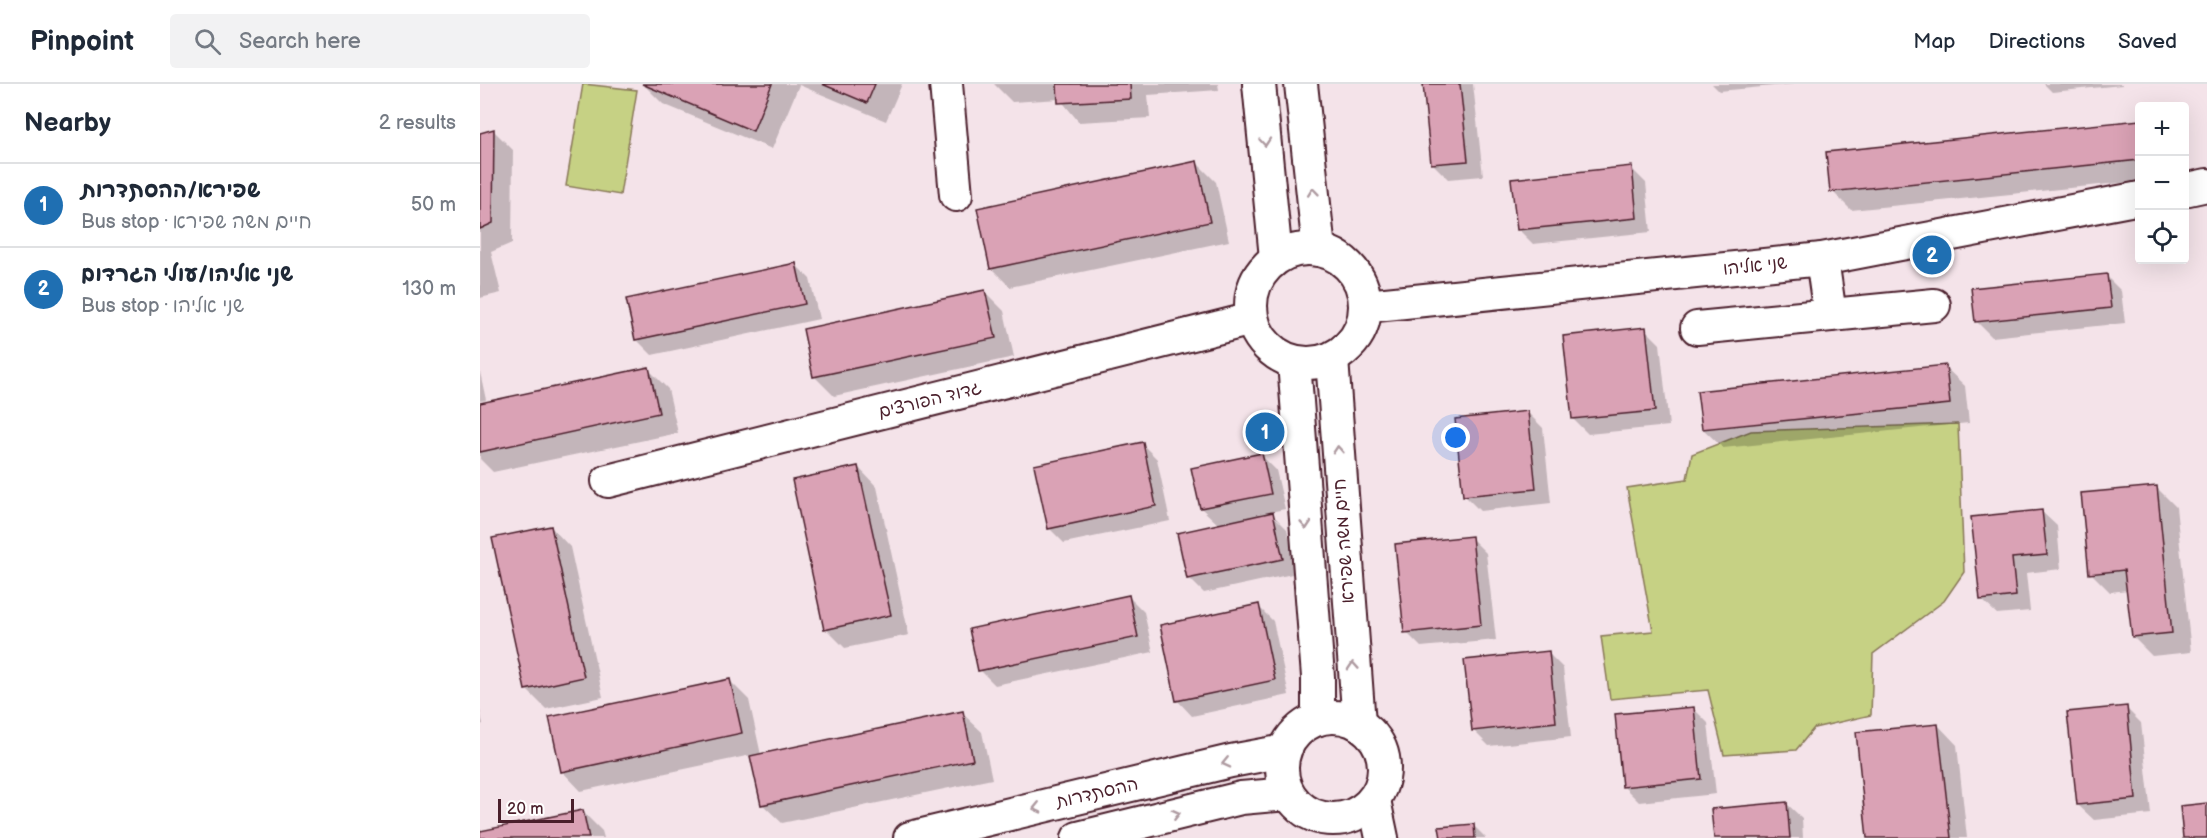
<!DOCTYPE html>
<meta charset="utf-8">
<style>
:root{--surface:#fff;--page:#f2f2f3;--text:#1f2937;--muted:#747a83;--line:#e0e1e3;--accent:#1f6fb2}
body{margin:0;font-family:"Balsamiq Sans","Playpen Sans Hebrew",sans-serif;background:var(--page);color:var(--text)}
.controls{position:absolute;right:18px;top:18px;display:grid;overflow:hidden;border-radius:6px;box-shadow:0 6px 24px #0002}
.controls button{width:54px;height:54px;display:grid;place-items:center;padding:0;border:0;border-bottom:2px solid var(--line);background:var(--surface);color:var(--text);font:30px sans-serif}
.scale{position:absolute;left:18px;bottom:15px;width:76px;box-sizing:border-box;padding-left:6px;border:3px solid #4a1f2b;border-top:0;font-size:16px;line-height:21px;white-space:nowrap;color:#4a1f2b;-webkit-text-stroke:4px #fff;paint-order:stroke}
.you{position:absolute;left:976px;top:354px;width:21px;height:21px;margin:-15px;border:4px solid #fff;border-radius:50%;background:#1a73e8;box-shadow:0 0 0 9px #1a73e833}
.badge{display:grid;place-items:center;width:39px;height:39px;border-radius:50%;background:var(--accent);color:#fff;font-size:20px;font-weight:700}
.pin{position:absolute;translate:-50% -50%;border:3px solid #fff;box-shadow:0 2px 6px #0006}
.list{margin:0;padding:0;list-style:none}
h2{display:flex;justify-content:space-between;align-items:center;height:78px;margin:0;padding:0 24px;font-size:26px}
h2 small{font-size:20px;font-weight:400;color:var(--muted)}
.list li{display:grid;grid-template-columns:39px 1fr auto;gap:18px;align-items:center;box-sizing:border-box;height:84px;padding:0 24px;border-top:2px solid var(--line)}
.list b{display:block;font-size:22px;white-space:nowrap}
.list p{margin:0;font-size:20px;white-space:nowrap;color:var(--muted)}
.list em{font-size:20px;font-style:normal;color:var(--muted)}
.icon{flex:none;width:33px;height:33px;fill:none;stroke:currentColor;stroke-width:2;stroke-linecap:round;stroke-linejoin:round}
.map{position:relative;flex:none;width:1727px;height:754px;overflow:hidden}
header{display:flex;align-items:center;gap:36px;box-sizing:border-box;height:84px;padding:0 30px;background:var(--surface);border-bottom:2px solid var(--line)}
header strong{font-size:28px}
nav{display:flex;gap:33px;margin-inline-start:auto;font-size:21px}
.search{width:420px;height:54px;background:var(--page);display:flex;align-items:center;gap:15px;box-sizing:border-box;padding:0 21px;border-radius:6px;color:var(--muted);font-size:22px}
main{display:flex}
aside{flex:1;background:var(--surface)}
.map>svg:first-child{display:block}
</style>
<header>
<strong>Pinpoint</strong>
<div class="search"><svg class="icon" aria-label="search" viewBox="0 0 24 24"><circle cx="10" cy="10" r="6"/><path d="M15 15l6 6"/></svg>Search here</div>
<nav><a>Map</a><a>Directions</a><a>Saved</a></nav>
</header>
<main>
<aside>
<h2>Nearby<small>2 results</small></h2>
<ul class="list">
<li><span class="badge">1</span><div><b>שפירא/ההסתדרות</b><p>Bus stop · חיים משה שפירא</p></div><em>50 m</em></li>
<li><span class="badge">2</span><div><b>שני אליהו/עולי הגרדום</b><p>Bus stop · שני אליהו</p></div><em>130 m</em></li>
</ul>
</aside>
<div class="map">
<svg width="1727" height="754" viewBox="0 0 1727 754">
<rect width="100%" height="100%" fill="#f4e3e9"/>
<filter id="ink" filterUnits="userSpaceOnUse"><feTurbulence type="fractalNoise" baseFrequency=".0167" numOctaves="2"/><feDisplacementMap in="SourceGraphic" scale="12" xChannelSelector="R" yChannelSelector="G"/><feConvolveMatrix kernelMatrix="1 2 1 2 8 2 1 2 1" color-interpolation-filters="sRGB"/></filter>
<g filter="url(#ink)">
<g fill="#c6d184" stroke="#887858" stroke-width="1.5">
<path d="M103,0L157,6L140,111L86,102Z"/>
<path d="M1478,340L1484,488L1464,517L1393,570L1391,631L1334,644L1316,666L1244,671L1228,606L1130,615L1121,552L1173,547L1147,404L1207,395L1212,370L1271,347Z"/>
</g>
<g fill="#0003">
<path d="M163,0H422L406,37L319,1L292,65L183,20Z"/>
<path d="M514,0H738L739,6L668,11L670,34L599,38L580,15L532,18Z"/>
<path d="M944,0H993L1003,92L968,95L953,80Z"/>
<path d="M1232,0H1315L1239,7Z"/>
<path d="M1564,0H1642V1L1572,8Z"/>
<path d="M1660,38V97L1371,126L1352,107Z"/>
<path d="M14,47L33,66L32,159L11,168L21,209L0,214V50Z"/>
<path d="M717,79L736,98L749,157L530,203L511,184Z"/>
<path d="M1151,84L1166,99L1171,148L1053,160L1038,145Z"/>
<path d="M315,180L330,195L339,235L172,271L157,256Z"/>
<path d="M1626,192L1641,207L1645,239L1512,253L1497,238Z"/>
<path d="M505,208L524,227L534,273L354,312L334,292Z"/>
<path d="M1165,245L1180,260L1189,342L1108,350L1093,335Z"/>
<path d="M1465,283L1485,302L1489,339L1243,364L1223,345Z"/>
<path d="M168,285L188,305L198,349L13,388L0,375V321Z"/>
<path d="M0,288L6,316L0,317Z"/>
<path d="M1048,329L1063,344L1071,419L1000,427L985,412Z"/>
<path d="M662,360L677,375L690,437L584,459L569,444Z"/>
<path d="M781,371L796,386L805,425L790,428L807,445L817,489L724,509L709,494L739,441L721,424L713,385Z"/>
<path d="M378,383L397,403L429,551L365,564L346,545Z"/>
<path d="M1676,403L1696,423L1711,568L1672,572L1653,553L1648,506L1630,508L1611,489Z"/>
<path d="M1561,427L1577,442L1581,485L1546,489L1550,527L1517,530L1501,515Z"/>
<path d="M71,443L90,463L123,613L66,625L46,605Z"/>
<path d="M991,454L1006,469L1016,556L941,563L926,548Z"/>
<path d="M649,513L664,528L673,568L515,601L500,586Z"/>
<path d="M778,522L793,537L809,611L712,632L697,616Z"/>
<path d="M1068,569L1083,584L1091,653L1009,662L993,646Z"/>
<path d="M249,596L269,616L281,671L482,629L502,648L512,695L302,739L282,720L271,671L101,707L82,687Z"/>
<path d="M1213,624L1228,639L1236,710L1159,718L1144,703Z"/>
<path d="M1646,624L1661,639L1671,730L1614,736L1598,721Z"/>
<path d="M0,626L3,640L0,641Z"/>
<path d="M1458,641L1477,661L1487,754H1389Z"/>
<path d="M1306,719L1322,734L1323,754H1235Z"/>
<path d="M102,727L122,747L124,754H0V749Z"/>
<path d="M993,741L1006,754H962Z"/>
</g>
<g fill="#daa2b5" stroke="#4a1f2b" stroke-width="1.5">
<path d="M162,0H292L273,47Z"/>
<path d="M342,0H395L387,19Z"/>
<path d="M577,0H650L651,15L578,19Z"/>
<path d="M943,0H980L988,77L951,80Z"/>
<path d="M1660,36V76L1350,108L1346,68Z"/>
<path d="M14,45L13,139L0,145V49Z"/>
<path d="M717,77L730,138L510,185L497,124Z"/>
<path d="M1152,82L1157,134L1037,146L1031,95Z"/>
<path d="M316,179L325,220L155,256L146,215Z"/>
<path d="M1627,190L1631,224L1495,238L1491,204Z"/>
<path d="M505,206L516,254L333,293L323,245Z"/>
<path d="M1166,243L1175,327L1092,335L1083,252Z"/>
<path d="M1466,281L1470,320L1222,345L1217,307Z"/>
<path d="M169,283L179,329L0,368V319Z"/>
<path d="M1048,327L1056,405L983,412L975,335Z"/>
<path d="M663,358L676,422L568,445L554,381Z"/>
<path d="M782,369L791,410L720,424L711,384Z"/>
<path d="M378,382L411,531L344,546L312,396Z"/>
<path d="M1677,402L1692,549L1652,553L1644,486L1609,490L1601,409Z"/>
<path d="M1562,426L1567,471L1532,474L1536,512L1500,516L1491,433Z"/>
<path d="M793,428L803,475L707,495L697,449Z"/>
<path d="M71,442L104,593L45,606L12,454Z"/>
<path d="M992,452L1001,541L924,549L915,460Z"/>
<path d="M649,511L658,553L498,587L489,545Z"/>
<path d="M779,520L795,596L696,617L680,541Z"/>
<path d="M1069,567L1076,638L992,647L984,576Z"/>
<path d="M250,595L262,649L81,688L69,633Z"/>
<path d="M1647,622L1656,715L1597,721L1587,628Z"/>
<path d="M1214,623L1221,695L1142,703L1135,630Z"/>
<path d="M483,627L493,676L281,721L270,672Z"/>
<path d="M1458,640L1471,754H1387L1376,648Z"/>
<path d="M1307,718L1310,754H1234L1231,725Z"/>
<path d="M1727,719V754H1703L1700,722Z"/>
<path d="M103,726L109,754H0V747Z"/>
<path d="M994,740L995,754H961L959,743Z"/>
</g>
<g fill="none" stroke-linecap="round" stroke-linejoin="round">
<defs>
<g id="minor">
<path d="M466,0L476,111"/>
<path d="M779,0L796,174"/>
<path d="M821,0L839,166"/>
<path d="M1704,106L1727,101"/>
<circle cx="828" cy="222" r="57"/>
<path d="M1342,175L1350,231"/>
<path d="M886,222L1342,175L1660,114"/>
<path d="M1217,244L1454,221"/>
<path d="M852,275L879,640"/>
<path d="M814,278L838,593V635"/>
<path d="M128,397L772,235"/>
<circle cx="853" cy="684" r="51"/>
<path d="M894,716L902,754"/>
<path d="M430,754L751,677L804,667"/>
<path d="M598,754L761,714L808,710"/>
</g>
</defs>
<use href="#minor" stroke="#4a1f2b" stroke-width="36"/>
<use href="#minor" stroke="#fff" stroke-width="32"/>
</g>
<defs><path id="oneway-chevron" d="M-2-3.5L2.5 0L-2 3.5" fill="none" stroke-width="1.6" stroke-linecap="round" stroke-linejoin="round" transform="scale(1.5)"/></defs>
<g stroke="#ae9aa0">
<use href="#oneway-chevron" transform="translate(785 58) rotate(85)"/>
<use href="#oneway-chevron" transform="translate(833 108) rotate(-96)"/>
<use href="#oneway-chevron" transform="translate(858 366) rotate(-94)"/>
<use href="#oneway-chevron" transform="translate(826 441) rotate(86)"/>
<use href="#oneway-chevron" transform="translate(873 582) rotate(-94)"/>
<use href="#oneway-chevron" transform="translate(746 679) rotate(167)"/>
<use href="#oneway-chevron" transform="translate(557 724) rotate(167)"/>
<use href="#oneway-chevron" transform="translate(696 730) rotate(-14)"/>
</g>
</g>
<g text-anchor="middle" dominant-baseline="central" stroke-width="5" stroke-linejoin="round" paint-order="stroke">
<g font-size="18" fill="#4a1f2b" stroke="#fff">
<text transform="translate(1275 182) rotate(-6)">שני אליהו</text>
<text transform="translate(450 316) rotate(-14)">גדוד הפורצים</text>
<text transform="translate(864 457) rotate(-94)">חיים משה שפירא</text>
<text transform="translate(617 709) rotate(-13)">ההסתדרות</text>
</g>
</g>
</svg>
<div class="controls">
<button>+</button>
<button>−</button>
<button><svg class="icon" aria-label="locate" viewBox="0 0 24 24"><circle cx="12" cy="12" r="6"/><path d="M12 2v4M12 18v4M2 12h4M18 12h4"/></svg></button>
</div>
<div class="scale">20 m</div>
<div class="you"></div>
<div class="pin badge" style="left:785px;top:348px">1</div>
<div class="pin badge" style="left:1452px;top:171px">2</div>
</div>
</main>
